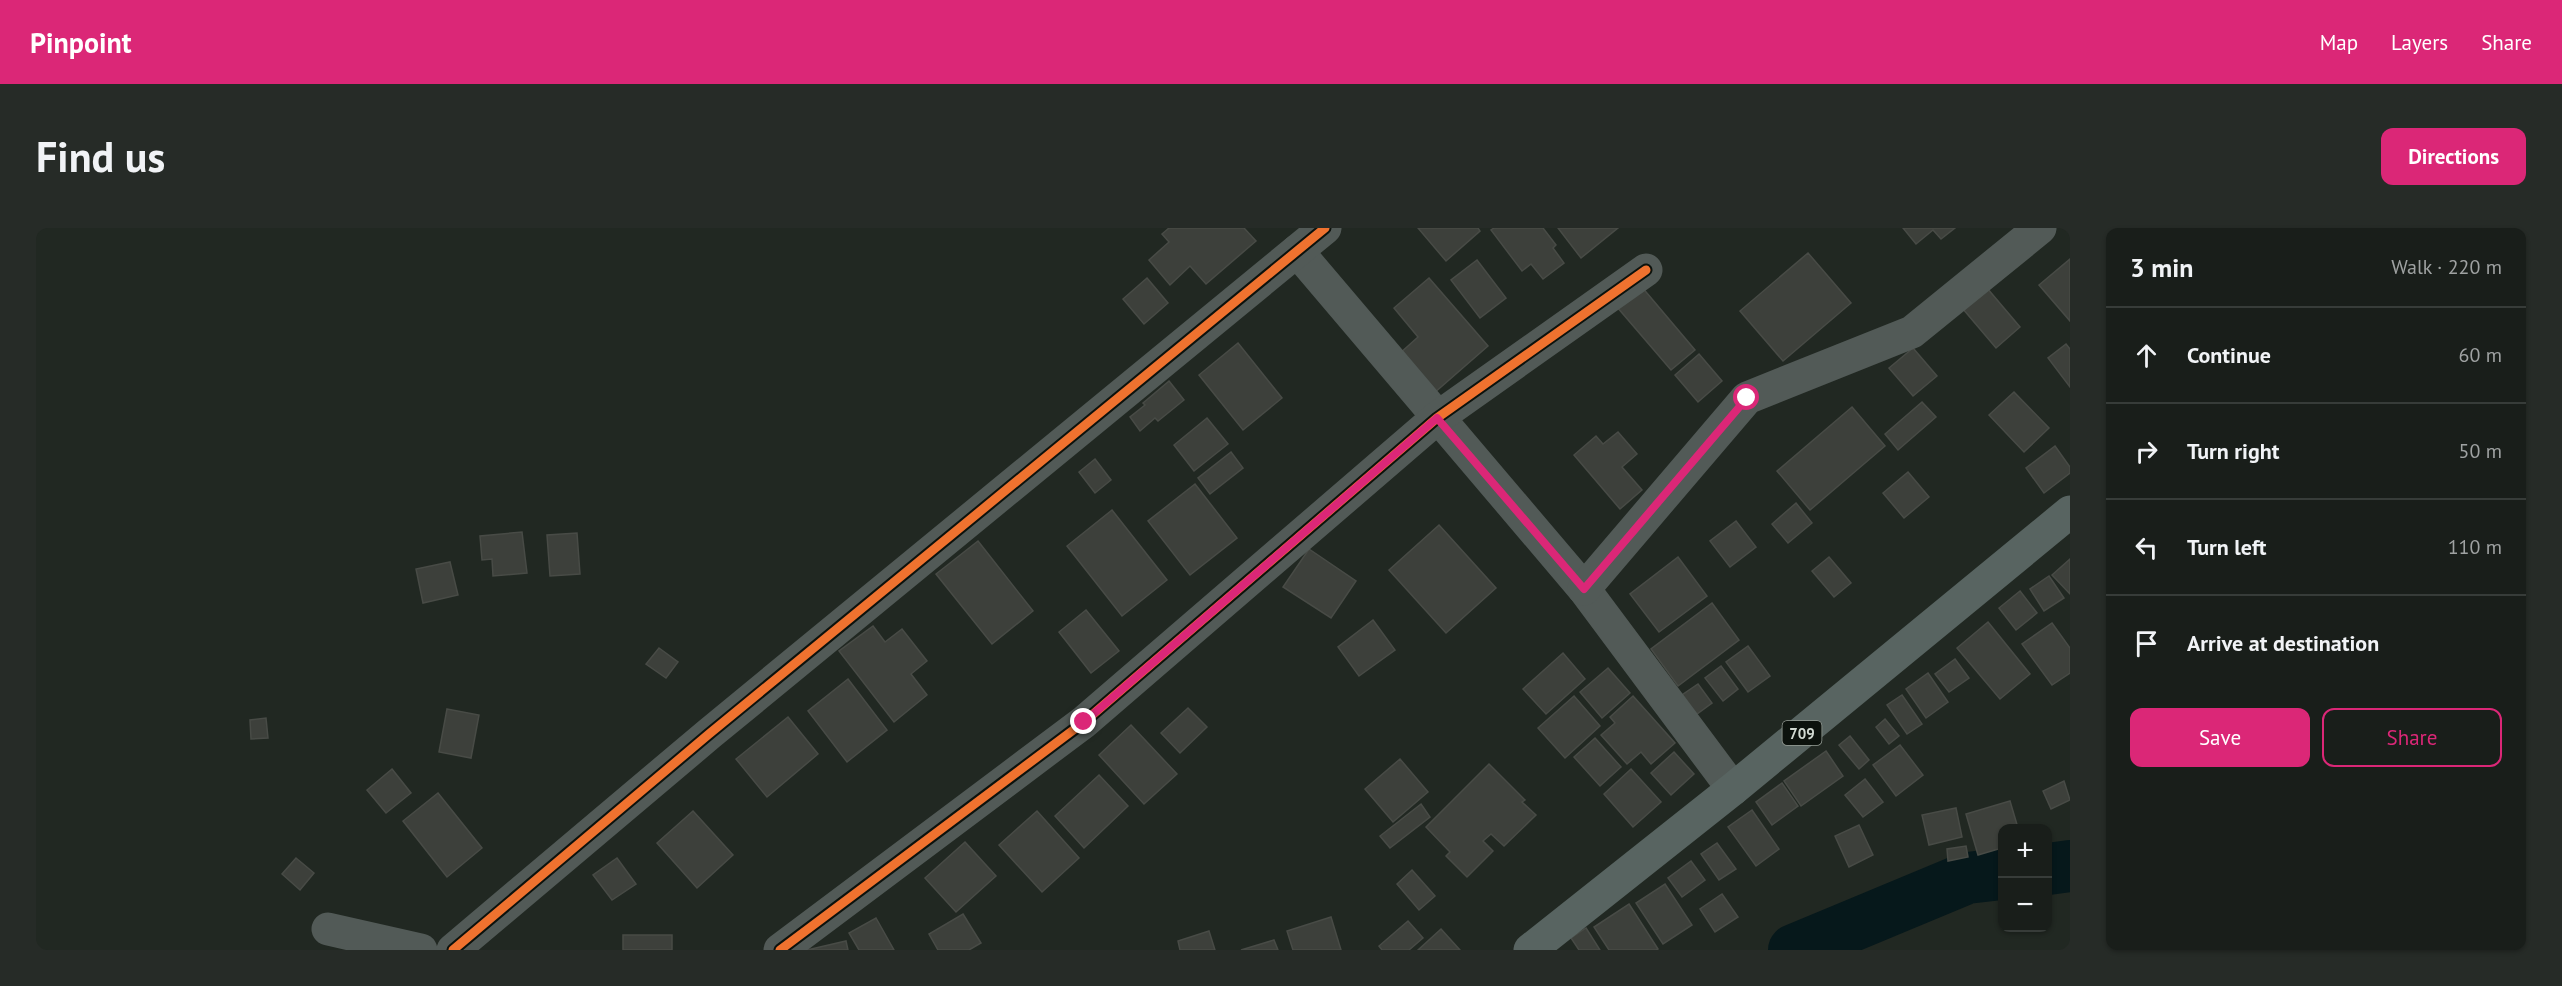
<!DOCTYPE html>
<meta charset="utf-8">
<style>
:root{--surface:#191e1a;--page:#262b27;--text:#f1f3f6;--muted:#9fa2a2;--line:#373c39;--accent:#db2777}
body{margin:0;font-family:"PT Sans",sans-serif;background:var(--page);color:var(--text)}
.controls{position:absolute;right:18px;bottom:18px;display:grid;overflow:hidden;border-radius:12px;box-shadow:0 2px 4px #0004}
.controls button{width:54px;height:54px;display:grid;place-items:center;padding:0;border:0;border-bottom:2px solid var(--line);background:var(--surface);color:var(--text);font:30px sans-serif}
.stop{position:absolute;width:18px;height:18px;margin:-14px;border:4px solid #db2777;border-radius:50%;background:#fff}
.stop.end{background:#db2777;border-color:#fff;box-shadow:0 2px 6px #0008}
.list{margin:0;padding:0;list-style:none}
h2{display:flex;justify-content:space-between;align-items:center;height:78px;margin:0;padding:0 24px;font-size:26px}
h2 small{font-size:20px;font-weight:400;color:var(--muted)}
.list li{display:grid;grid-template-columns:39px 1fr auto;gap:18px;align-items:center;box-sizing:border-box;height:96px;padding:0 24px;border-top:2px solid var(--line)}
.list b{display:block;font-size:22px;white-space:nowrap}
.list em{font-size:20px;font-style:normal;color:var(--muted)}
.actions{display:flex;gap:12px;padding:18px 24px}
.actions a{flex:1;padding:14px 0;border:2px solid var(--accent);border-radius:12px;text-align:center;font-size:21px;color:var(--accent)}
.actions .main{background:var(--accent);color:#fff}
.icon{flex:none;width:33px;height:33px;fill:none;stroke:currentColor;stroke-width:2;stroke-linecap:round;stroke-linejoin:round}
.map{position:relative;flex:none;width:2034px;height:722px;overflow:hidden;border-radius:12px}
header{display:flex;align-items:center;gap:36px;box-sizing:border-box;height:84px;padding:0 30px;background:var(--accent);color:#fff}
header strong{font-size:28px}
nav{display:flex;gap:33px;margin-inline-start:auto;font-size:21px}
.intro{display:flex;align-items:center;justify-content:space-between;box-sizing:border-box;height:144px;padding:0 36px}
h1{margin:0;font-size:42px}
.button{padding:15px 27px;border-radius:12px;background:var(--accent);color:#fff;font-size:21px;font-weight:700}
main{display:flex;gap:36px;padding:0 36px}
aside{flex:1;background:var(--surface);border-radius:12px;box-shadow:0 2px 4px #0004}
.map>svg:first-child{display:block}
</style>
<header>
<strong>Pinpoint</strong>
<nav><a>Map</a><a>Layers</a><a>Share</a></nav>
</header>
<div class="intro"><h1>Find us</h1><a class="button">Directions</a></div>
<main>
<div class="map">
<svg width="2034" height="722" viewBox="0 0 2034 722">
<rect width="100%" height="100%" fill="#212822"/>
<g fill="none" stroke-linecap="round" stroke-linejoin="round">
<g stroke="#06181b" stroke-width="52">
<path d="M2012,641L2034,638"/>
<path d="M1758,722L1931,650L1966,646"/>
</g>
</g>
<g fill="#3d403b" stroke="#484b46" stroke-width="1.5">
<path d="M1133,0H1208L1220,13L1170,56L1154,38L1134,57L1113,32L1133,14L1126,6Z"/>
<path d="M1382,0H1442L1444,3L1410,33Z"/>
<path d="M1458,0H1507L1520,17L1517,20L1528,35L1507,51L1495,36L1486,43L1455,2Z"/>
<path d="M1522,0H1582L1545,30Z"/>
<path d="M1867,0H1919L1905,11L1897,2L1880,16Z"/>
<path d="M1772,25L1815,75L1747,133L1704,83Z"/>
<path d="M2034,31V93L2003,57Z"/>
<path d="M1441,32L1470,70L1444,90L1415,52Z"/>
<path d="M1111,50L1132,75L1108,96L1087,71Z"/>
<path d="M1393,50L1452,118L1397,166L1363,126L1382,109L1358,80Z"/>
<path d="M1605,58L1659,122L1635,142L1581,79Z"/>
<path d="M1951,60L1984,99L1960,120L1927,81Z"/>
<path d="M1202,115L1246,170L1207,202L1163,147Z"/>
<path d="M2030,116L2034,121V159L2012,130Z"/>
<path d="M1877,120L1901,148L1877,168L1853,140Z"/>
<path d="M1663,126L1686,153L1662,174L1639,147Z"/>
<path d="M1133,153L1148,172L1122,193L1119,190L1104,203L1094,189L1109,177L1107,175Z"/>
<path d="M1978,164L2013,200L1988,224L1953,187Z"/>
<path d="M1886,174L1900,189L1862,222L1849,206Z"/>
<path d="M1816,179L1849,218L1774,282L1741,243Z"/>
<path d="M1171,190L1192,216L1158,243L1138,217Z"/>
<path d="M1582,204L1601,226L1586,239L1606,262L1584,281L1538,227L1560,208L1567,216Z"/>
<path d="M2019,218L2034,239V245L2008,265L1990,240Z"/>
<path d="M1195,224L1207,240L1174,266L1162,250Z"/>
<path d="M1059,231L1075,252L1059,265L1043,244Z"/>
<path d="M1872,244L1893,269L1868,290L1847,265Z"/>
<path d="M1159,256L1201,310L1154,347L1112,293Z"/>
<path d="M1760,275L1776,295L1752,315L1736,296Z"/>
<path d="M1076,282L1131,352L1086,388L1031,318Z"/>
<path d="M1700,293L1720,319L1694,339L1674,313Z"/>
<path d="M1403,297L1460,360L1410,405L1353,342Z"/>
<path d="M486,304L491,345L457,348L456,331L446,332L444,308Z"/>
<path d="M541,305L544,346L514,348L511,307Z"/>
<path d="M942,313L997,383L956,416L900,346Z"/>
<path d="M1273,321L1320,353L1295,390L1247,359Z"/>
<path d="M1642,329L1671,368L1623,404L1594,366Z"/>
<path d="M1793,329L1815,355L1798,369L1776,343Z"/>
<path d="M2034,331V366L2016,347Z"/>
<path d="M414,334L422,367L387,375L380,341Z"/>
<path d="M2013,348L2028,370L2008,383L1994,361Z"/>
<path d="M1984,363L2001,385L1980,402L1963,380Z"/>
<path d="M1676,375L1703,412L1642,458L1615,421Z"/>
<path d="M1050,382L1083,423L1055,445L1023,404Z"/>
<path d="M1337,392L1359,422L1323,448L1302,419Z"/>
<path d="M1952,394L1994,446L1964,471L1921,420Z"/>
<path d="M2016,395L2034,420V445L2016,457L1986,416Z"/>
<path d="M837,398L849,414L866,401L891,433L875,446L891,467L858,494L803,423Z"/>
<path d="M1712,418L1734,448L1712,464L1690,434Z"/>
<path d="M623,420L642,434L630,450L610,436Z"/>
<path d="M1527,425L1549,451L1510,486L1487,461Z"/>
<path d="M1919,431L1933,450L1913,464L1899,446Z"/>
<path d="M1685,438L1702,461L1687,473L1669,450Z"/>
<path d="M1572,440L1594,465L1566,490L1544,464Z"/>
<path d="M1892,445L1912,474L1890,490L1870,461Z"/>
<path d="M812,451L851,502L811,534L772,483Z"/>
<path d="M1662,456L1676,475L1657,489L1643,469Z"/>
<path d="M1866,467L1886,496L1871,506L1851,477Z"/>
<path d="M1538,468L1564,498L1529,530L1502,500Z"/>
<path d="M1597,468L1639,515L1615,536L1605,524L1591,536L1565,507L1579,495L1574,489Z"/>
<path d="M1152,480L1171,499L1144,525L1125,505Z"/>
<path d="M411,481L443,487L435,530L403,524Z"/>
<path d="M752,489L782,526L731,569L700,531Z"/>
<path d="M230,490L232,510L215,511L214,492Z"/>
<path d="M1849,491L1863,508L1853,516L1840,499Z"/>
<path d="M1095,497L1141,546L1108,576L1063,527Z"/>
<path d="M1814,508L1833,532L1823,541L1803,517Z"/>
<path d="M1559,510L1585,539L1564,558L1538,529Z"/>
<path d="M1864,517L1887,547L1860,568L1837,537Z"/>
<path d="M1790,523L1807,548L1765,578L1748,553Z"/>
<path d="M1638,524L1658,546L1635,567L1615,545Z"/>
<path d="M1364,531L1392,564L1357,594L1329,561Z"/>
<path d="M1453,536L1489,572L1486,574L1500,587L1468,618L1455,606L1447,613L1457,623L1431,649L1410,628L1414,624L1390,599Z"/>
<path d="M356,541L375,565L350,585L331,562Z"/>
<path d="M1595,541L1625,574L1597,599L1568,566Z"/>
<path d="M1063,547L1092,578L1048,620L1019,588Z"/>
<path d="M1829,551L1847,574L1827,589L1809,567Z"/>
<path d="M2028,553L2034,572L2015,581L2007,563Z"/>
<path d="M1746,555L1762,578L1736,597L1720,574Z"/>
<path d="M402,565L446,620L411,649L367,593Z"/>
<path d="M1974,573L1982,600H1966V620L1942,627L1930,586Z"/>
<path d="M1385,576L1394,589L1354,620L1344,608Z"/>
<path d="M1920,580L1926,609L1893,617L1886,587Z"/>
<path d="M1716,582L1743,621L1720,638L1692,599Z"/>
<path d="M657,583L697,627L661,660L621,615Z"/>
<path d="M1001,583L1043,630L1006,664L963,617Z"/>
<path d="M1823,597L1837,627L1813,639L1799,608Z"/>
<path d="M929,614L960,648L920,684L889,650Z"/>
<path d="M1681,615L1700,641L1683,652L1665,626Z"/>
<path d="M1930,618L1932,629L1912,633L1911,621Z"/>
<path d="M260,630L278,645L264,662L246,646Z"/>
<path d="M581,630L600,656L576,672L557,647Z"/>
<path d="M1655,633L1669,652L1646,669L1632,650Z"/>
<path d="M1376,642L1399,668L1383,682L1361,656Z"/>
<path d="M1629,656L1656,697L1627,716L1600,675Z"/>
<path d="M1686,666L1702,689L1679,704L1664,681Z"/>
<path d="M1593,676L1622,721L1620,722H1573L1558,699Z"/>
<path d="M927,686L945,715L933,722H902L893,706Z"/>
<path d="M1295,689L1305,722H1257L1251,703Z"/>
<path d="M840,690L858,722H823L813,705Z"/>
<path d="M1372,693L1387,710L1373,722H1346L1343,718Z"/>
<path d="M1550,700L1564,722H1543L1535,710Z"/>
<path d="M1405,701L1424,722H1382Z"/>
<path d="M1173,703L1179,722H1144L1142,713Z"/>
<rect x="587" y="707" width="49" height="15"/>
<path d="M1238,712L1242,722H1205Z"/>
<path d="M810,713L812,722H771Z"/>
</g>
<g fill="none" stroke-linecap="round" stroke-linejoin="round">
<g stroke="#525a57" stroke-width="33">
<path d="M1261,23L1548,361L1697,561"/>
<path d="M1548,361L1711,170L1876,104L2004,0"/>
<path d="M292,701L385,722"/>
<path d="M417,722L673,506L1289,0"/>
<path d="M744,722L1048,494L1401,190L1610,42"/>
</g>
<path stroke="#586461" stroke-width="33" d="M1494,722L1697,561L2034,284"/>
<defs>
<g id="cycleway">
<path d="M417,722L673,506L1289,0"/>
<path d="M744,722L1048,494L1401,190L1610,42"/>
</g>
</defs>
<use href="#cycleway" stroke="#0c120d" stroke-width="13"/>
<use href="#cycleway" stroke="#ef722f" stroke-width="9"/>
</g>
<g fill="none" stroke-linecap="round" stroke-linejoin="round">
<path stroke="#db2777" stroke-width="8" d="M1048,494L1401,190L1548,361L1711,170"/>
</g>
<g text-anchor="middle" dominant-baseline="central" stroke-width="4.5" stroke-linejoin="round" paint-order="stroke">
<rect fill="#0c120d" stroke="#979e97" stroke-width="1.5" x="1746.5" y="493" width="39" height="24" rx="4.5"/>
<g font-size="15" font-weight="bold" fill="#d2dad2">
<text x="1766" y="505">709</text>
</g>
</g>
</svg>
<div class="controls">
<button>+</button>
<button>−</button>
</div>
<div class="stop" style="left:1711px;top:170px"></div>
<div class="stop end" style="left:1048px;top:494px"></div>
</div>
<aside>
<h2>3 min<small>Walk · 220 m</small></h2>
<ul class="list">
<li><svg class="icon" aria-label="ahead" viewBox="0 0 24 24"><path d="M12 20V5M6 11l6-6 6 6"/></svg><div><b>Continue</b></div><em>60 m</em></li>
<li><svg class="icon" aria-label="right" viewBox="0 0 24 24"><path d="M7 20v-9h11M14 6l5 5-5 5"/></svg><div><b>Turn right</b></div><em>50 m</em></li>
<li><svg class="icon" aria-label="left" viewBox="0 0 24 24"><path d="M17 20v-9H6M10 6l-5 5 5 5"/></svg><div><b>Turn left</b></div><em>110 m</em></li>
<li><svg class="icon" aria-label="arrive" viewBox="0 0 24 24"><path d="M6 21V4h12l-3 4 3 4H6"/></svg><div><b>Arrive at destination</b></div></li>
</ul>
<div class="actions"><a class="main">Save</a><a>Share</a></div>
</aside>
</main>
